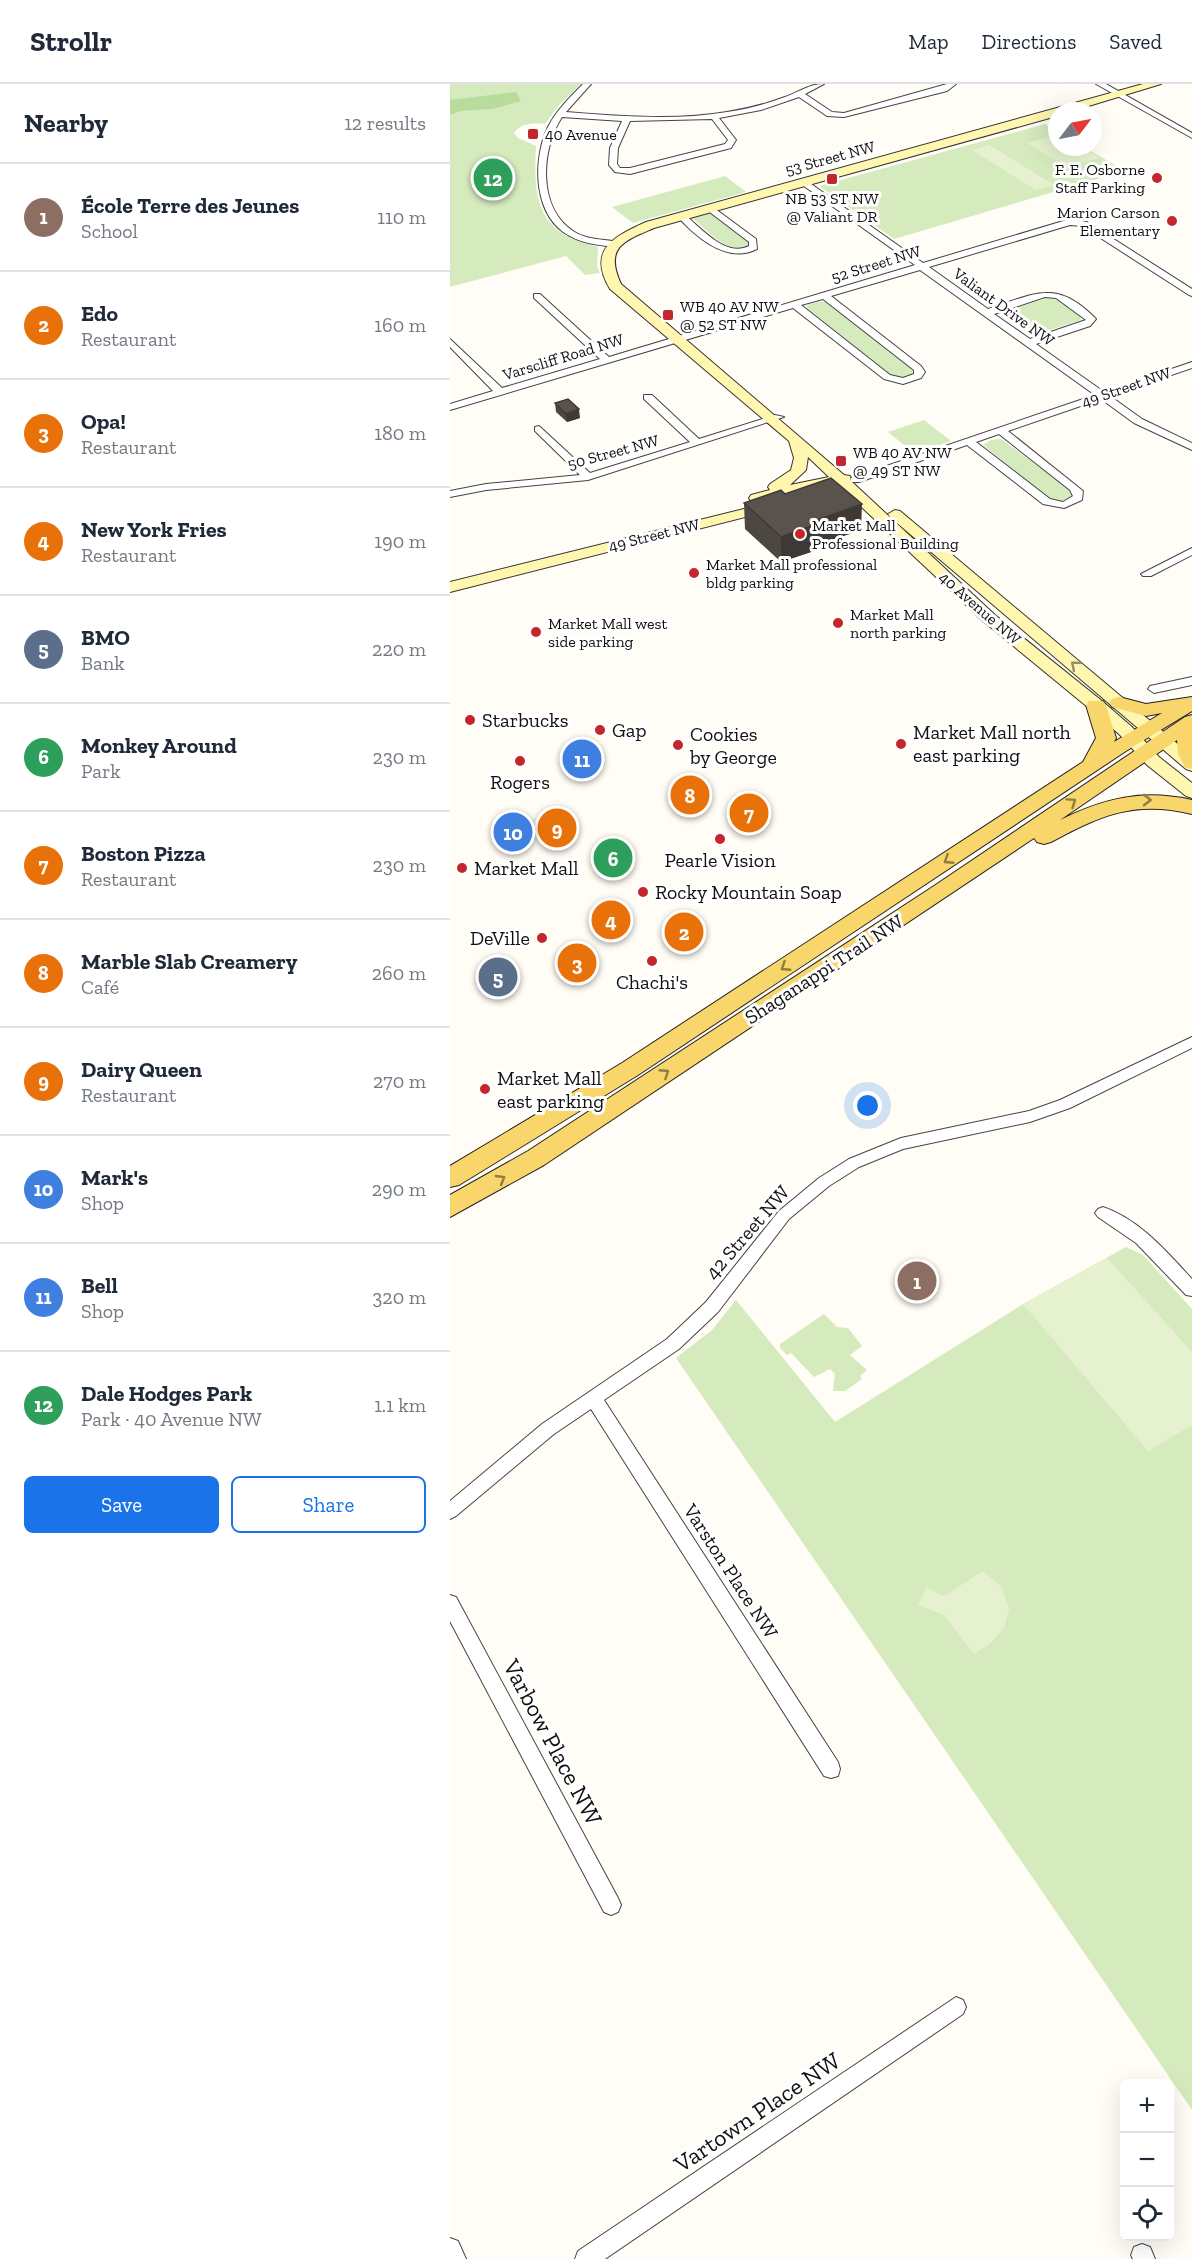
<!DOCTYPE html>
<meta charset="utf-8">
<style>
:root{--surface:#fff;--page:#f2f2f3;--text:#1f2937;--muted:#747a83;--line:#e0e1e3;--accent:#1a73e8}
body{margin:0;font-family:"Zilla Slab",serif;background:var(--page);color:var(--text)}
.controls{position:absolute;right:18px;bottom:18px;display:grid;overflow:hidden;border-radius:9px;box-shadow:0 6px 24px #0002}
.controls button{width:54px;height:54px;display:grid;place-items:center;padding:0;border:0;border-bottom:2px solid var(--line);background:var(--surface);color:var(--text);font:30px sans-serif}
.compass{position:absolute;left:598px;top:18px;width:54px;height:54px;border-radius:50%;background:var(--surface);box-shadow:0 6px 24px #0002;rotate:58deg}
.you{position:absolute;left:418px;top:1022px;width:21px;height:21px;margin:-15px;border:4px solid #fff;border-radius:50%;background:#1a73e8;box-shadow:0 0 0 9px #1a73e833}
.badge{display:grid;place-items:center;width:39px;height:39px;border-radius:50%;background:var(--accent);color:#fff;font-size:20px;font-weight:700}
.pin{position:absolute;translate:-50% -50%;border:3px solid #fff;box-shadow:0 2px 6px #0006}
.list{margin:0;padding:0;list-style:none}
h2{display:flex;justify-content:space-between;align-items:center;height:78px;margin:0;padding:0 24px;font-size:26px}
h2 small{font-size:20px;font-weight:400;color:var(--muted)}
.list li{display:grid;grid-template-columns:39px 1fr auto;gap:18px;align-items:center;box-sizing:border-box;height:108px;padding:0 24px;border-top:2px solid var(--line)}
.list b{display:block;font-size:22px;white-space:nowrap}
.list p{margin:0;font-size:20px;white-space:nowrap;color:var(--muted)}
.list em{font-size:20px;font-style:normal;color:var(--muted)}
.actions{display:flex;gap:12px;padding:18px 24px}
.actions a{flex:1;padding:14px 0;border:2px solid var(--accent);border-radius:9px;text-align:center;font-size:21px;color:var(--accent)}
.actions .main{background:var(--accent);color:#fff}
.icon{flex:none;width:33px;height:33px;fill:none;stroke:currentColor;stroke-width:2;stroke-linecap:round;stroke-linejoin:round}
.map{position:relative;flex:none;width:742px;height:2175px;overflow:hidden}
header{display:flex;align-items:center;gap:36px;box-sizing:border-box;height:84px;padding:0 30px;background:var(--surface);border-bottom:2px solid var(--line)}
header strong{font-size:28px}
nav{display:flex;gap:33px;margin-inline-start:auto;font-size:21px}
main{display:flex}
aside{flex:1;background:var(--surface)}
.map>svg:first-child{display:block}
</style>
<header>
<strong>Strollr</strong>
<nav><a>Map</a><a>Directions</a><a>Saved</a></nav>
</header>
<main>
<aside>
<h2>Nearby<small>12 results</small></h2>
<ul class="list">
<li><span class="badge" style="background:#8d6e63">1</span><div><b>École Terre des Jeunes</b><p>School</p></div><em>110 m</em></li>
<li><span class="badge" style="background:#e8710a">2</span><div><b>Edo</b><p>Restaurant</p></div><em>160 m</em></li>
<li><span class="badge" style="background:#e8710a">3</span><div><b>Opa!</b><p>Restaurant</p></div><em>180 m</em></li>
<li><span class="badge" style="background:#e8710a">4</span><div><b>New York Fries</b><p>Restaurant</p></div><em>190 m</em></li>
<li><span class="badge" style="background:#5c6f8a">5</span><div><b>BMO</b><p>Bank</p></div><em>220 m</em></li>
<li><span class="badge" style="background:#2e9e5b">6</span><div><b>Monkey Around</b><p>Park</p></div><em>230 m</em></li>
<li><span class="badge" style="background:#e8710a">7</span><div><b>Boston Pizza</b><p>Restaurant</p></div><em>230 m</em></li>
<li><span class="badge" style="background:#e8710a">8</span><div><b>Marble Slab Creamery</b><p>Café</p></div><em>260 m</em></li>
<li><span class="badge" style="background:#e8710a">9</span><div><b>Dairy Queen</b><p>Restaurant</p></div><em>270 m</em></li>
<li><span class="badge" style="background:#3f7fe0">10</span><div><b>Mark's</b><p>Shop</p></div><em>290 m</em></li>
<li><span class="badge" style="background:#3f7fe0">11</span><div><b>Bell</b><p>Shop</p></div><em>320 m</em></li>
<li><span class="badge" style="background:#2e9e5b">12</span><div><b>Dale Hodges Park</b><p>Park · 40 Avenue NW</p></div><em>1.1 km</em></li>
</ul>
<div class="actions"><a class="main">Save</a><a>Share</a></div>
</aside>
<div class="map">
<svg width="742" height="2175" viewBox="0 0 742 2175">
<rect width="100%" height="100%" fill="#fffdf5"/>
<g fill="#d5ebbd">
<path d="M0,0H131L108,22L95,40C83,39 71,39 64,49L68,54L86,62C83,119 88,149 148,163L147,182L150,189L135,191L116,172L0,203Z"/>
<path d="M595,40L607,47V63H634L675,87L444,155L369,102Z"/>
<path d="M275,92L296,108L183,139L162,123Z"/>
<path d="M261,129L299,158L298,164C275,168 259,148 242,134Z"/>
<path d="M598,214C609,215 630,226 631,236L584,251L578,250L552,230L555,227Z"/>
<path d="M368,218H376L463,284L462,291L454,294L441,291L357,224V221Z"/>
<path d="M474,336L501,357L465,370L438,348Z"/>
<path d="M551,355L620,406L623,412L612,417L599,414L533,361L541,356Z"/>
<path d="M159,761L181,778L167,786L145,770Z"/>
<path d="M676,1163L693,1171L742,1225V2026L226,1274L262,1246L286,1216L385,1338L573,1220Z"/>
<path d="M374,1230L387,1243L398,1244L412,1262L400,1271L417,1286L410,1292L412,1295L395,1307H383L385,1290L380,1285L364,1293L341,1269L337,1271L330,1264V1260Z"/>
</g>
<path fill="#b9dc9c" d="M66,8L71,17L43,25L10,27L0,31V16Z"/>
<g fill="#e6f2cf">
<path d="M607,51V63H632L650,74L617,83L577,59Z"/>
<path d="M539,61L604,101L586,106L522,66Z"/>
<path d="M657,1174L742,1268V1341L698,1367L573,1220Z"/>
<path d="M533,1487L552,1503L559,1525L554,1544L540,1560L524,1570L494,1531L468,1521L476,1504L494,1512Z"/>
</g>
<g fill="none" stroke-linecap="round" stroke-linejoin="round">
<defs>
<g id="street">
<path d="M133,0H141L116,28C169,32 224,37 277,28C297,25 316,20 335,13C349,8 359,0 374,0L355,10L382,28L394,29L497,0H506L497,7L394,33L377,32L349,13L311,26L269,34L286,56L281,64L180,90L165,88L159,81L160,64L172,37L112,33C91,65 87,123 123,147C136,156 153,155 168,158V162L165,163C150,161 133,160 120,152C83,133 82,76 98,43C106,27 120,13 133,0ZM262,35L278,56L275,60L180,84H170L167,80L168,64L180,37Z"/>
<path d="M646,0H656L742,49V54Z"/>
<path d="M354,95L473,179L620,135L637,138L742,205V212L739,211L632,142L620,141L479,183L538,225C585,210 606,194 646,235L640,242L586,260L654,308L742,278V284L660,312L692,335L742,359V366L684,339L651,315L558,347L633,407L632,416L614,424L593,420L517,361L409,398H401V394L645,311L470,186L381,212L471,282L475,288L471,294L453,300L434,295L343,224L0,326V320L43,307L0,263V255L52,304L150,275L84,214V210H90L159,273L465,181L351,100V96ZM595,213L606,214L636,236L580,255L544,230ZM373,215L464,286V290L453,294L440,291L351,221ZM549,350L620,406L623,412L613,418L600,415L526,358Z"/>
<path d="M260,121L306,155L307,165C277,180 247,154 227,132L234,130C251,144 276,174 299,162V158L257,126L256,124Z"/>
<path d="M194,311H202L249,355L325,331L334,333L138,396L36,406L0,413V407L36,400L130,391L85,347V343L89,342L140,389L240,358L194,315Z"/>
<path d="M742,464V471L701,492H693L691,490Z"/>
<path d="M742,593V601L704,609L698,605L700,602Z"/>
<path d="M742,953V964L620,1024L580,1038L453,1065L409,1083L379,1102L339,1135L268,1228L229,1265L154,1316L388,1678L390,1685L388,1692L381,1694L374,1692L141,1325L104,1350L6,1432L0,1435V1417L92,1340L217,1255L256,1218L329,1127L369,1094L399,1075L451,1054L579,1027L610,1016Z"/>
<path d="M653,1123C689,1135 717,1168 742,1195V1212L736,1211L686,1159L648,1133L645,1129L648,1125Z"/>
<path d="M0,1511L6,1513L168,1814L171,1821L168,1828L161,1831L154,1828L0,1537Z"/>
<path d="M506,1913L513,1916L516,1923L513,1930L155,2175H125L128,2167Z"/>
<path d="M0,2154L8,2157L16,2175H0Z"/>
<path d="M692,2160L700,2163L705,2175H683L681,2171L684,2163Z"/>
</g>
<g id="secondary">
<path d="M693,0H711L622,27H607V32L204,144C174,157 154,163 171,200L394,391L400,392L401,397L545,531L652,617L682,643L709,673L742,699V714L736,712L697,681L670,651L640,625L533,537L387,400L306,418L301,417L299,414L301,411L320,406L318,403L320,400L341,386L344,374L339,357L160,205C137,166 163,153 196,138ZM358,373L379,393L340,401L356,386Z"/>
<path d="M322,418L327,419L329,422L327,425L0,508V498Z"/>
<path d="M445,426L450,427L742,672V687L736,685L440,433L438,430Z"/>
</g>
<g id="primary">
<path d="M669,613L696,620L742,613V627L676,667L188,991L9,1101L0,1103V1082L172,979L633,678L646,654L636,621L639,617H653L656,621L666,654L664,658L712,629L696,632L662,623L659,619L662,615Z"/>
<path d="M742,631V685L735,683L728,670L727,656L610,736C655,714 692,705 742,716V730C685,716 651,731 601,758L594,760L587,758L584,754L94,1081L0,1133V1111L78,1067L484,802L735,633Z"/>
</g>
</defs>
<use href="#street" stroke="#444" stroke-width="2"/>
<use href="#secondary" stroke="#333" stroke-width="2"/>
<use href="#primary" stroke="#222" stroke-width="2"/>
<use href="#street" fill="#fff" fill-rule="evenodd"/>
<use href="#secondary" fill="#fff6b0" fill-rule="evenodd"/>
<use href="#primary" fill="#f9d66b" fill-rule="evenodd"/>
</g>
<g fill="#4d4742">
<path d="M105,319L130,334L117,338L106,328Z"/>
<path d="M335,410L411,446L367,461V466L331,478L295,445L294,419Z"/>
</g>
<g fill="#3f3936">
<path d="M129,325L130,334L117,338L116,330Z"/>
<path d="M412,420L411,446L367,461V466L331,478V453L367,436Z"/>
</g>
<g fill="#5a524d" stroke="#3f3936" stroke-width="1.5">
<path d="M118,315L129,325L116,330L105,319Z"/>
<path d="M381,394L412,420L367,436V440L331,453L294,419L331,406L335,410Z"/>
</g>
<defs><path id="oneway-chevron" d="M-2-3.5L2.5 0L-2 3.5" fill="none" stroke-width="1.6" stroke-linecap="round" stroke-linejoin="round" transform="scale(1.5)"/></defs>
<use stroke="#948f68" href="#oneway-chevron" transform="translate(625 581) rotate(-140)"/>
<g stroke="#917d42">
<use href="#oneway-chevron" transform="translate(697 716)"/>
<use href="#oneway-chevron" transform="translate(622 718) rotate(-34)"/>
<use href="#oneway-chevron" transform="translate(498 776) rotate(147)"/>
<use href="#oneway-chevron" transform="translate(335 883) rotate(147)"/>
<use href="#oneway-chevron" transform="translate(215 989) rotate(-33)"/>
<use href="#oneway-chevron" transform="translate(51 1095) rotate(-30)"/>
</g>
<g fill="#c4262e" stroke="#fff" stroke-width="2">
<rect x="77" y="44" width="12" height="12" rx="3"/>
<circle cx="707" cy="94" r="6"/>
<rect x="376" y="89" width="12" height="12" rx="3"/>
<circle cx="722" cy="137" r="6"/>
<rect x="212" y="225" width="12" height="12" rx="3"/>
<rect x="385" y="371" width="12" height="12" rx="3"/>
<circle cx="350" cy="450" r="6"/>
<circle cx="244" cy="489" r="6"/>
<circle cx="388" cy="539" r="6"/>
<circle cx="86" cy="548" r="6"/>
<circle cx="20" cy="636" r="6"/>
<circle cx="150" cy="646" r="6"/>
<circle cx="451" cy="660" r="6"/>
<circle cx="228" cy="661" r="6"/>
<circle cx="70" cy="677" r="6"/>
<circle cx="270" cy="755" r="6"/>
<circle cx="12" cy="784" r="6"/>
<circle cx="193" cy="808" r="6"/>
<circle cx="92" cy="854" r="6"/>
<circle cx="202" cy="877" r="6"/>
<circle cx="35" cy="1005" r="6"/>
</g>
<g text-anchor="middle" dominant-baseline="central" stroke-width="6" stroke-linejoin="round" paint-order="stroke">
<g font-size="16" fill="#111" stroke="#fff" text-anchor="start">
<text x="95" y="50">40 Avenue</text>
<text x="695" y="85" text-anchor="end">F. E. Osborne<tspan x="695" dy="18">Staff Parking</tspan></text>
<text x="382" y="114" text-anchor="middle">NB 53 ST NW<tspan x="382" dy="18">@ Valiant DR</tspan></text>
<text x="710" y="128" text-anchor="end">Marion Carson<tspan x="710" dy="18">Elementary</tspan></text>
<text x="230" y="222">WB 40 AV NW<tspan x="230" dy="18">@ 52 ST NW</tspan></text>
<text x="403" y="368">WB 40 AV NW<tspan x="403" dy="18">@ 49 ST NW</tspan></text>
<text x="362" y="441">Market Mall<tspan x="362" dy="18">Professional Building</tspan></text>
<text x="256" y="480">Market Mall professional<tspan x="256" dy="18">bldg parking</tspan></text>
<text x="400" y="530">Market Mall<tspan x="400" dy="18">north parking</tspan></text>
<text x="98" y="539">Market Mall west<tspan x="98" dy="18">side parking</tspan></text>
</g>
<g font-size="16" fill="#111" stroke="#fff">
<text transform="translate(380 74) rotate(-15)">53 Street NW</text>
<text transform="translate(426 180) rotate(-17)">52 Street NW</text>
<text transform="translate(554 223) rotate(36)">Valiant Drive NW</text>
<text transform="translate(113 273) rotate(-17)">Varscliff Road NW</text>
<text transform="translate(676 303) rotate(-19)">49 Street NW</text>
<text transform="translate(163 368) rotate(-15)">50 Street NW</text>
<text transform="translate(204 451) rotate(-14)">49 Street NW</text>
<text transform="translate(530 524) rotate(41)">40 Avenue NW</text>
</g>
<g font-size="20" fill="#111" stroke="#fff" text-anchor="start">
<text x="32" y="636">Starbucks</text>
<text x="162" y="646">Gap</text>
<text x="463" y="648">Market Mall north<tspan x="463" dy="23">east parking</tspan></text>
<text x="240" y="650">Cookies<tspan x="240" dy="23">by George</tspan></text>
<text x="70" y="698" text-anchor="middle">Rogers</text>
<text x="270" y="776" text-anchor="middle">Pearle Vision</text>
<text x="24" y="784">Market Mall</text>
<text x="205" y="808">Rocky Mountain Soap</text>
<text x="80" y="854" text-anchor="end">DeVille</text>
<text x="202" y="898" text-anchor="middle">Chachi's</text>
<text x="47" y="994">Market Mall<tspan x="47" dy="23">east parking</tspan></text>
</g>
<g font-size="20" fill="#111" stroke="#fff">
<text transform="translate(374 885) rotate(-33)">Shaganappi Trail NW</text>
<text transform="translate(297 1148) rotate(-49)">42 Street NW</text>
<text transform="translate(281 1487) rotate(57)">Varston Place NW</text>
</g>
<g font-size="24" fill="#111" stroke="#fff">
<text transform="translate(103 1658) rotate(62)">Varbow Place NW</text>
<text transform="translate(307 2028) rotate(-34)">Vartown Place NW</text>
</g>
</g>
</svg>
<div class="controls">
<button>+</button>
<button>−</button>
<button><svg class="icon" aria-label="locate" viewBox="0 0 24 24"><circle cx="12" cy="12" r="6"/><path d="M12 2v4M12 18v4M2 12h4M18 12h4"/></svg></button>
</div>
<svg class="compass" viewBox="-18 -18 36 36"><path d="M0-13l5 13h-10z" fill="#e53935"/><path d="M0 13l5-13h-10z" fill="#747a83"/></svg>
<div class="you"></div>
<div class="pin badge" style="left:467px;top:1197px;background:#8d6e63">1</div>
<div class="pin badge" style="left:234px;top:848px;background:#e8710a">2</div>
<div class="pin badge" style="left:127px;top:879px;background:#e8710a">3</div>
<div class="pin badge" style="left:161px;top:836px;background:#e8710a">4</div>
<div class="pin badge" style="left:48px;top:893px;background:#5c6f8a">5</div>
<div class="pin badge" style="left:163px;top:774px;background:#2e9e5b">6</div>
<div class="pin badge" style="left:299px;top:729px;background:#e8710a">7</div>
<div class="pin badge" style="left:240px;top:711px;background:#e8710a">8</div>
<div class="pin badge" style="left:107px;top:744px;background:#e8710a">9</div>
<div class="pin badge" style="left:63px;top:748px;background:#3f7fe0">10</div>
<div class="pin badge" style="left:132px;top:675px;background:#3f7fe0">11</div>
<div class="pin badge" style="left:43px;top:94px;background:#2e9e5b">12</div>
</div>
</main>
